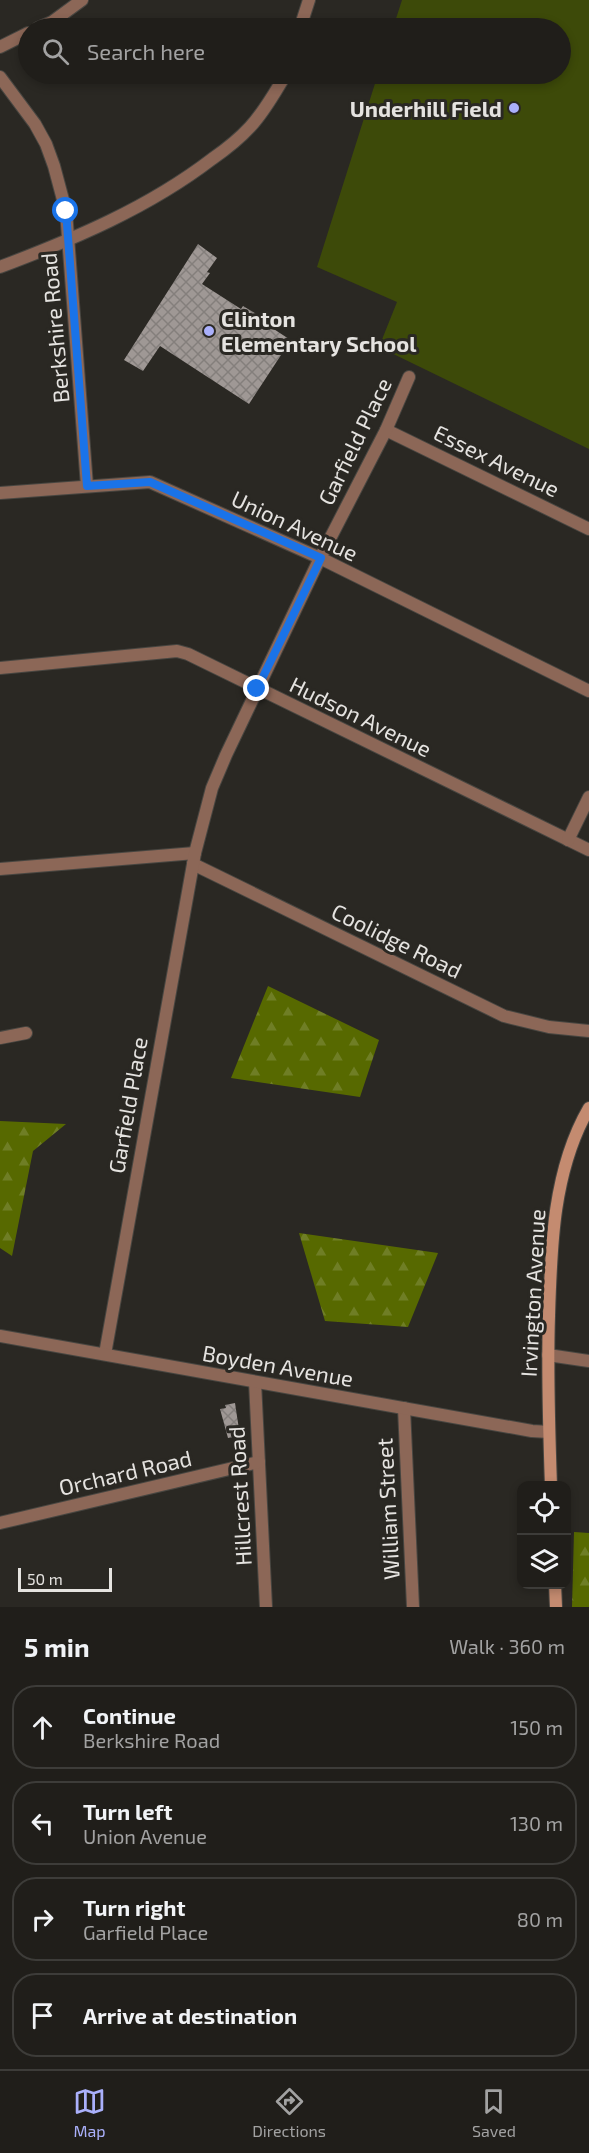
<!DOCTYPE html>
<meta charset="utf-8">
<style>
:root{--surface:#201e1a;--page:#2d2b27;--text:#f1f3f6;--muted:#a2a2a2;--line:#3d3c39;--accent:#aab0fb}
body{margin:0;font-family:"Exo 2",sans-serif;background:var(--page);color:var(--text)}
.controls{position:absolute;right:18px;bottom:18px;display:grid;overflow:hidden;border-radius:12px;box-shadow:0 3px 9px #0003}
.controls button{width:54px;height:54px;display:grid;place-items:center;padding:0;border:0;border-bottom:2px solid var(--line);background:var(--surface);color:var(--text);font:30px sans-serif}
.scale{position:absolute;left:18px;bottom:15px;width:94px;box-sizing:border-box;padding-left:6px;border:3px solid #e5e3e0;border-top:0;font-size:16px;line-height:21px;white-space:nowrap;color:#e5e3e0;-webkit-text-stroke:4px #2a2823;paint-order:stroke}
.stop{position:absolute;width:18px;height:18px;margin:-14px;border:4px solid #1a73e8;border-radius:50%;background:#fff}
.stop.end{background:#1a73e8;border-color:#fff;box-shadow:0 2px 6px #0008}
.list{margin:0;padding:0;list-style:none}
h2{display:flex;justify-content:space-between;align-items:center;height:78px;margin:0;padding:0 24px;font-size:26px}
h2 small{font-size:20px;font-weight:400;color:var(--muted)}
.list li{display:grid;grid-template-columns:39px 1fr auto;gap:18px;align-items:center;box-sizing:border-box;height:84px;margin:0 12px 12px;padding:0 12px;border:2px solid var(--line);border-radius:24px}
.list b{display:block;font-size:22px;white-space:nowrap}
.list p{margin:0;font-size:20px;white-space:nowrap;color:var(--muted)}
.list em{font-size:20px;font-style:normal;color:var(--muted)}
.icon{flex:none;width:33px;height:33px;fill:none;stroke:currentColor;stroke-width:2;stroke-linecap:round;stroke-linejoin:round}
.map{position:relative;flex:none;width:589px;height:1607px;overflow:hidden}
.search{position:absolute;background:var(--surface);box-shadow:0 3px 9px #0003;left:18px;right:18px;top:18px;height:66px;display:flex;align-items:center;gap:15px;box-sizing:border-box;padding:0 21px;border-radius:33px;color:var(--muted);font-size:22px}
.sheet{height:462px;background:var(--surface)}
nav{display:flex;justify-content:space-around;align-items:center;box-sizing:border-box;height:84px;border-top:2px solid var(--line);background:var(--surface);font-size:16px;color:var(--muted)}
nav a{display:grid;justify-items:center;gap:3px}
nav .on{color:var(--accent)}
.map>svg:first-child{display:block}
</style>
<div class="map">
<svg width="589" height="1607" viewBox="0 0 589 1607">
<defs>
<pattern id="forest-firs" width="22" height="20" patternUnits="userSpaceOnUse" patternTransform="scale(1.5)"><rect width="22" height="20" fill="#576900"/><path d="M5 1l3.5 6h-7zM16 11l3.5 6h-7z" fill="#6f7e25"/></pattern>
<pattern id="building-cross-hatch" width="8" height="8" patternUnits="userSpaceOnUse" patternTransform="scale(1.5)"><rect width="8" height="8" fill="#9f9895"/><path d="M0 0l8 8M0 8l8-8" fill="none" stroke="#847f7c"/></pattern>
</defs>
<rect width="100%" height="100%" fill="#2a2823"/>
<path fill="#3d4a09" d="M402,0H589V449L379,347L397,302L317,267L378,74H560V28H393Z"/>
<g fill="url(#forest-firs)">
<path d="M268,986L379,1040L360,1097L231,1078Z"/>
<path d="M0,1121L66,1124L33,1151L12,1256L0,1248Z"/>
<path d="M299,1233L438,1253L408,1327L325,1321Z"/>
<path d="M574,1532L589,1533V1607H572Z"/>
</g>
<g fill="url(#building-cross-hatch)">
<path d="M198,244L217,258L207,272L210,273L202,284L241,309L243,306L265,319L263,322L289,339L281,351L283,352L249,404L160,346L143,371L124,360Z"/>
<path d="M235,1403L240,1436L228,1438L220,1409L226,1408L225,1405Z"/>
</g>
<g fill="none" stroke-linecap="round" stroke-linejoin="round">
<defs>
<g id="minor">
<path d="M38,28L52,22L82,0"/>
<path d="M300,28L309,0"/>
<path d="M0,47L28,33"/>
<path d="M0,77L35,124L46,144L54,166L66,211L87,486"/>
<path d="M0,267C74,239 148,208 212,159C225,150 239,139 250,127C265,111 275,92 286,74"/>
<path d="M386,430L589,529"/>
<path d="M0,493L150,482L320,558L589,691"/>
<path d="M0,668L177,651L188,654L589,850"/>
<path d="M568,840L589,797"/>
<path d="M193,864L504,1016L549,1027L589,1031"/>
<path d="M0,869L195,853"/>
<path d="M0,1038L26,1033"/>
<path d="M105,1354L195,853L212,788L226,755L320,558L386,430L409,377"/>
<path d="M255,1382L266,1607"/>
<path d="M404,1408L413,1607"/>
<path d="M0,1523L259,1462"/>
</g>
<g id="tertiary">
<path d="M0,1336L532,1431L549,1432"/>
<path d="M548,1355L589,1361"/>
</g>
<g id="secondary">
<path d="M551,1486C549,1429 547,1373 549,1316C551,1246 553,1170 589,1108"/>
<path d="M555,1584L556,1607"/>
</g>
</defs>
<use href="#minor" stroke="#484641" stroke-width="14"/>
<use href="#tertiary" stroke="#484641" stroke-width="14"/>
<use href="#secondary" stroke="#484641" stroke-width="14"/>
<use href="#minor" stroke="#8c6757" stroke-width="12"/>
<use href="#tertiary" stroke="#8c6757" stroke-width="12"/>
<use href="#secondary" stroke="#c48b70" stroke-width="12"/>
</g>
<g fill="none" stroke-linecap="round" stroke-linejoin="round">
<path stroke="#1a73e8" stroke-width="8" d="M66,211L87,486L150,482L321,558L257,689"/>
</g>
<g fill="#aab0fb" stroke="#2a2823" stroke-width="2">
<circle cx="514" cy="108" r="6"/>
<circle cx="209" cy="331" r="6"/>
</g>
<g text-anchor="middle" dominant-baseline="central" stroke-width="6" stroke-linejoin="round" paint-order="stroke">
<g font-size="22" font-weight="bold" fill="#e5e3e0" stroke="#2a2823" text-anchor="end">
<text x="502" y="108">Underhill Field</text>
<text x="221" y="318" text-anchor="start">Clinton<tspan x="221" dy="25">Elementary School</tspan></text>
</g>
<g font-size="22" fill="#e5e3e0" stroke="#2a2823">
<text transform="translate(54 328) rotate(-95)">Berkshire Road</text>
<text transform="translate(354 441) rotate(-64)">Garfield Place</text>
<text transform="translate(497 460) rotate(26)">Essex Avenue</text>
<text transform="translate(295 525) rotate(25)">Union Avenue</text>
<text transform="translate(361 716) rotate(26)">Hudson Avenue</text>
<text transform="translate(397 940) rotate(26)">Coolidge Road</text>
<text transform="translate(127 1105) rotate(-80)">Garfield Place</text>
<text transform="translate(532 1293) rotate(-87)">Irvington Avenue</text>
<text transform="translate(278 1365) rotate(10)">Boyden Avenue</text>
<text transform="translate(125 1472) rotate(-13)">Orchard Road</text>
<text transform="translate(239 1496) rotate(-93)">Hillcrest Road</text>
<text transform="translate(387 1509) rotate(-93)">William Street</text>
</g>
</g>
</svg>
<div class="controls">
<button><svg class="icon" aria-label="locate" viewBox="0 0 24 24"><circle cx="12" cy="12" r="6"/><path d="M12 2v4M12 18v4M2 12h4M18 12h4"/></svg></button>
<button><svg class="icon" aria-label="layers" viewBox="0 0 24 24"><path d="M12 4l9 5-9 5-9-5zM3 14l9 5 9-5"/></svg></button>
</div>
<div class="scale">50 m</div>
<div class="stop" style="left:66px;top:211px"></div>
<div class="stop end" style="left:257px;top:689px"></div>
<div class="search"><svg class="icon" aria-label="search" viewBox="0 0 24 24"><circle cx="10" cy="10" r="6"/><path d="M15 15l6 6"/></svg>Search here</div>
</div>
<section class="sheet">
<h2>5 min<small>Walk · 360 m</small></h2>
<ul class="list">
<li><svg class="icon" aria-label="ahead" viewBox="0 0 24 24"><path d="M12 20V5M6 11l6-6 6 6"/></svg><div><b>Continue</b><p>Berkshire Road</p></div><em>150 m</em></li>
<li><svg class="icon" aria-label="left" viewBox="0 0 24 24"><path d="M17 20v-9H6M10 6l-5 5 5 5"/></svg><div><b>Turn left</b><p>Union Avenue</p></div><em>130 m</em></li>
<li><svg class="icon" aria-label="right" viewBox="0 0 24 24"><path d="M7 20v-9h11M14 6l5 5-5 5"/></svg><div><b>Turn right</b><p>Garfield Place</p></div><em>80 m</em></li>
<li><svg class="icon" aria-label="arrive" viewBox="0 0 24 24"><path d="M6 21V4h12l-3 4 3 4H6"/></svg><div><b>Arrive at destination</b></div></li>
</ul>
</section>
<nav>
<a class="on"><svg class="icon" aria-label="map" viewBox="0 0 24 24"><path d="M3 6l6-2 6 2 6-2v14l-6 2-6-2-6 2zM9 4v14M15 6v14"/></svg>Map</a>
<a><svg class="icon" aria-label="directions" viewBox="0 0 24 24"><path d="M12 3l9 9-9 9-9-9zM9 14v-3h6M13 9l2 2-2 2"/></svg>Directions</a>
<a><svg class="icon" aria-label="saved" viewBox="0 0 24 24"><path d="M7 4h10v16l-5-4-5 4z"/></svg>Saved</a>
</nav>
